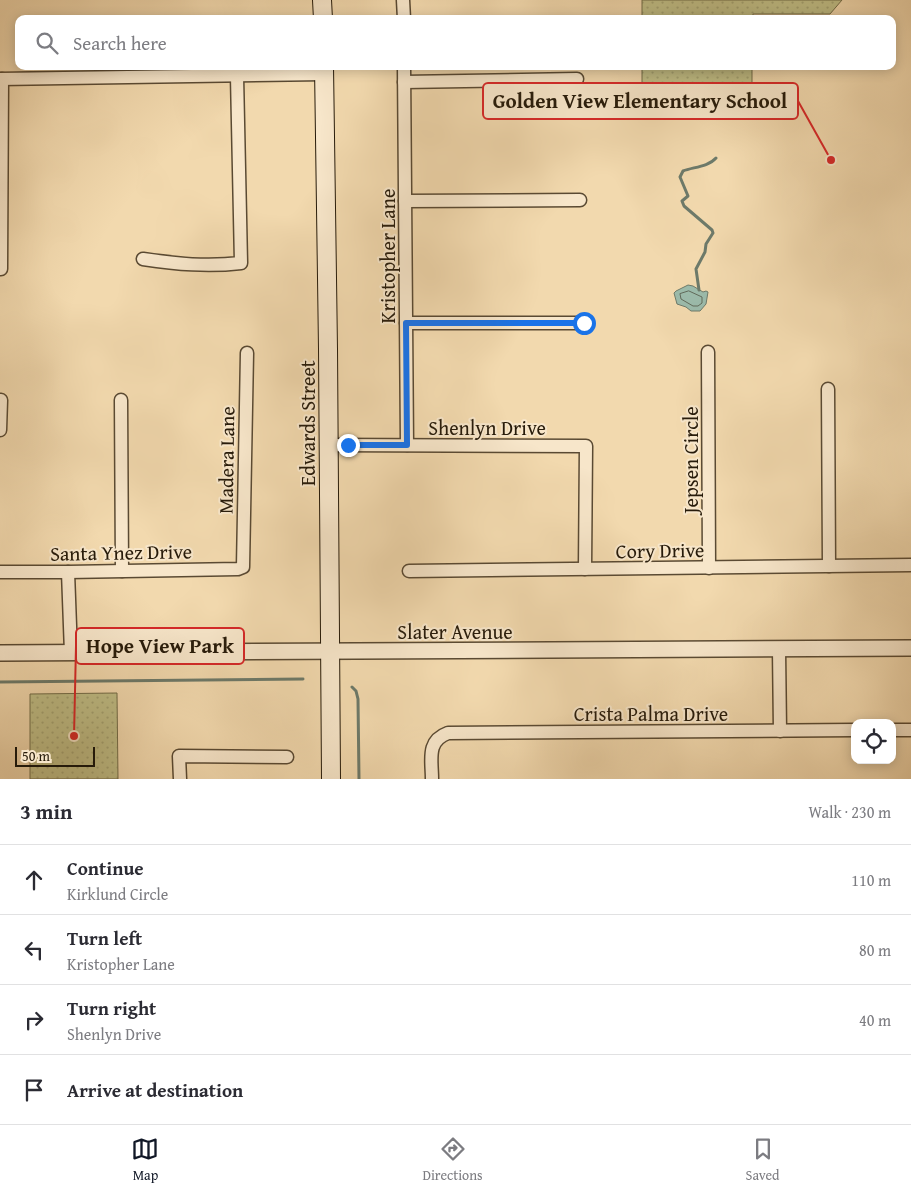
<!DOCTYPE html>
<meta charset="utf-8">
<style>
:root{--surface:#fff;--page:#f7f7f7;--text:#2b2b33;--muted:#7c7c81;--line:#e1e1e2;--accent:#111827}
body{margin:0;font-family:"Gentium Book Plus",serif;background:var(--page);color:var(--text)}
.controls{position:absolute;right:15px;bottom:15px;display:grid;overflow:hidden;border-radius:10px;box-shadow:0 2px 12px #0003}
.controls button{width:45px;height:45px;display:grid;place-items:center;padding:0;border:0;border-bottom:1px solid var(--line);background:var(--surface);color:var(--text);font:25px sans-serif}
.scale{position:absolute;left:15px;bottom:12px;width:80px;box-sizing:border-box;padding-left:5px;border:2px solid #271b0a;border-top:0;font-size:14px;line-height:18px;white-space:nowrap;color:#271b0a;-webkit-text-stroke:4px #f7e6ca;paint-order:stroke}
.stop{position:absolute;width:15px;height:15px;margin:-11px;border:4px solid #1a73e8;border-radius:50%;background:#fff}
.stop.end{background:#1a73e8;border-color:#fff;box-shadow:0 1px 5px #0008}
.list{margin:0;padding:0;list-style:none}
h2{display:flex;justify-content:space-between;align-items:center;height:65px;margin:0;padding:0 20px;font-size:21px}
h2 small{font-size:16px;font-weight:400;color:var(--muted)}
.list li{display:grid;grid-template-columns:32px 1fr auto;gap:15px;align-items:center;box-sizing:border-box;height:70px;padding:0 20px;border-top:1px solid var(--line)}
.list b{display:block;font-size:19px;white-space:nowrap}
.list p{margin:0;font-size:16px;white-space:nowrap;color:var(--muted)}
.list em{font-size:16px;font-style:normal;color:var(--muted)}
.icon{flex:none;width:28px;height:28px;fill:none;stroke:currentColor;stroke-width:2;stroke-linecap:round;stroke-linejoin:round}
.map{position:relative;flex:none;width:911px;height:779px;overflow:hidden}
.search{position:absolute;background:var(--surface);box-shadow:0 2px 12px #0003;left:15px;right:15px;top:15px;height:55px;display:flex;align-items:center;gap:12px;box-sizing:border-box;padding:0 18px;border-radius:10px;color:var(--muted);font-size:19px}
.sheet{height:345px;background:var(--surface)}
nav{display:flex;justify-content:space-around;align-items:center;box-sizing:border-box;height:70px;border-top:1px solid var(--line);background:var(--surface);font-size:14px;color:var(--muted)}
nav a{display:grid;justify-items:center;gap:2px}
nav .on{color:var(--accent)}
.map>svg:first-child{display:block}
</style>
<div class="map">
<svg width="911" height="779" viewBox="0 0 911 779">
<defs>
<pattern id="park-dots" width="8" height="8" patternUnits="userSpaceOnUse" patternTransform="scale(1.25)"><rect width="8" height="8" fill="#bfbe87"/><path d="M2 2h.1M6 6h.1" fill="none" stroke="#a4a373" stroke-width="1.8" stroke-linecap="round"/></pattern>
</defs>
<rect width="100%" height="100%" fill="#f2d9ae"/>
<filter id="stains"><feTurbulence type="fractalNoise" baseFrequency=".004" numOctaves="4"/><feColorMatrix values="0 0 0 0 .2 0 0 0 0 .09 0 0 0 0 .02 0 0 0 .5 -.17"/></filter>
<radialGradient id="worn" r=".72"><stop offset=".6" stop-color="#630" stop-opacity="0"/><stop offset="1" stop-color="#630" stop-opacity=".3"/></radialGradient>
<g fill="url(#park-dots)" stroke="#736c48">
<path d="M642,0H842L830,14H753V19H642Z"/>
<path d="M642,66H752V107L642,109Z"/>
<path d="M117,693L118,779H30V694Z"/>
</g>
<path fill="#9bbaaa" stroke="#6d7a6a" d="M688,285L693,286L703,292L706,291L708,292L706,304L700,311H691L686,307L677,304L674,293L676,291Z"/>
<g fill="none" stroke-linecap="round" stroke-linejoin="round">
<path stroke="#616a5a" stroke-width="1" d="M689,291L702,297V303L698,306H693L681,299L680,294Z"/>
<g stroke="#6d7a6a" stroke-width="3">
<path d="M699,290L696,269L705,252L706,244L713,233L712,230L684,206L682,201L688,196L680,177L683,171C693,167 708,167 716,158"/>
<path d="M0,682L303,679"/>
<path d="M352,687L356,691L358,699L359,779"/>
</g>
<defs>
<g id="minor">
<path d="M403,0L404,19"/>
<path d="M404,66L407,445"/>
<path d="M0,79L324,74"/>
<path d="M404,82L577,79"/>
<path d="M405,201L580,200"/>
<path d="M143,259C177,264 207,267 241,263L237,76"/>
<path d="M0,269H1L2,79"/>
<path d="M406,323H584"/>
<path d="M708,352L709,568"/>
<path d="M828,389L829,566"/>
<path d="M121,400L122,571"/>
<path d="M0,430L1,400"/>
<path d="M328,445L586,446L585,569"/>
<path d="M409,571L911,565"/>
<path d="M0,572H68L238,569L243,567L247,353"/>
<path d="M68,572L71,653"/>
<path d="M779,650L780,731"/>
<path d="M892,730H911"/>
<path d="M180,779L179,756L287,757"/>
<path d="M432,779C432,760 426,741 448,733L855,730"/>
</g>
<path id="tertiary" d="M0,653L911,648"/>
<g id="secondary">
<path d="M322,0L323,19"/>
<path d="M324,66L328,349L331,779"/>
</g>
</defs>
<use href="#minor" stroke="#5a4a33" stroke-width="15"/>
<use href="#tertiary" stroke="#5a4a33" stroke-width="18"/>
<use href="#secondary" stroke="#271b0a" stroke-width="20"/>
<use href="#minor" stroke="#f7e6ca" stroke-width="12"/>
<use href="#tertiary" stroke="#f7e6ca" stroke-width="15"/>
<use href="#secondary" stroke="#f7e6ca" stroke-width="18"/>
</g>
<g fill="none" stroke-linecap="round" stroke-linejoin="round">
<path stroke="#1a73e8" stroke-width="6" d="M348,445H407L406,323H584"/>
</g>
<g text-anchor="middle" dominant-baseline="central" stroke-width="4" stroke-linejoin="round" paint-order="stroke">
<g font-size="20" fill="#271b0a" stroke="#f7e6ca">
<text transform="translate(387 256) rotate(-90)">Kristopher Lane</text>
<text transform="translate(307 423) rotate(-90)">Edwards Street</text>
<text x="487" y="427">Shenlyn Drive</text>
<text transform="translate(226 460) rotate(-89)">Madera Lane</text>
<text transform="translate(690 460) rotate(-90)">Jepsen Circle</text>
<text transform="translate(660 550) rotate(-1)">Cory Drive</text>
<text transform="translate(121 552) rotate(-1)">Santa Ynez Drive</text>
<text x="455" y="631">Slater Avenue</text>
<text x="651" y="713">Crista Palma Drive</text>
</g>
</g>
<path fill="none" stroke="#d62828" stroke-width="2" d="M831 160L798 101M74 736L76 646"/>
<g fill="#d62828" stroke="#f7e6ca" stroke-width="2">
<circle cx="831" cy="160" r="5"/>
<circle cx="74" cy="736" r="5"/>
</g>
<g fill="#f7e6ca" stroke="#d62828" stroke-width="2">
<rect x="483" y="83" width="315" height="36" rx="5"/>
<rect x="76" y="628" width="168" height="36" rx="5"/>
</g>
<g font-size="21" text-anchor="middle" font-weight="bold" fill="#271b0a">
<text x="640" y="108">Golden View Elementary School</text>
<text x="160" y="653">Hope View Park</text>
</g>
<rect width="100%" height="100%" filter="url(#stains)"/>
<rect width="100%" height="100%" fill="url(#worn)"/>
</svg>
<div class="controls">
<button><svg class="icon" aria-label="locate" viewBox="0 0 24 24"><circle cx="12" cy="12" r="6"/><path d="M12 2v4M12 18v4M2 12h4M18 12h4"/></svg></button>
</div>
<div class="scale">50 m</div>
<div class="stop" style="left:584px;top:323px"></div>
<div class="stop end" style="left:348px;top:445px"></div>
<div class="search"><svg class="icon" aria-label="search" viewBox="0 0 24 24"><circle cx="10" cy="10" r="6"/><path d="M15 15l6 6"/></svg>Search here</div>
</div>
<section class="sheet">
<h2>3 min<small>Walk · 230 m</small></h2>
<ul class="list">
<li><svg class="icon" aria-label="ahead" viewBox="0 0 24 24"><path d="M12 20V5M6 11l6-6 6 6"/></svg><div><b>Continue</b><p>Kirklund Circle</p></div><em>110 m</em></li>
<li><svg class="icon" aria-label="left" viewBox="0 0 24 24"><path d="M17 20v-9H6M10 6l-5 5 5 5"/></svg><div><b>Turn left</b><p>Kristopher Lane</p></div><em>80 m</em></li>
<li><svg class="icon" aria-label="right" viewBox="0 0 24 24"><path d="M7 20v-9h11M14 6l5 5-5 5"/></svg><div><b>Turn right</b><p>Shenlyn Drive</p></div><em>40 m</em></li>
<li><svg class="icon" aria-label="arrive" viewBox="0 0 24 24"><path d="M6 21V4h12l-3 4 3 4H6"/></svg><div><b>Arrive at destination</b></div></li>
</ul>
</section>
<nav>
<a class="on"><svg class="icon" aria-label="map" viewBox="0 0 24 24"><path d="M3 6l6-2 6 2 6-2v14l-6 2-6-2-6 2zM9 4v14M15 6v14"/></svg>Map</a>
<a><svg class="icon" aria-label="directions" viewBox="0 0 24 24"><path d="M12 3l9 9-9 9-9-9zM9 14v-3h6M13 9l2 2-2 2"/></svg>Directions</a>
<a><svg class="icon" aria-label="saved" viewBox="0 0 24 24"><path d="M7 4h10v16l-5-4-5 4z"/></svg>Saved</a>
</nav>
